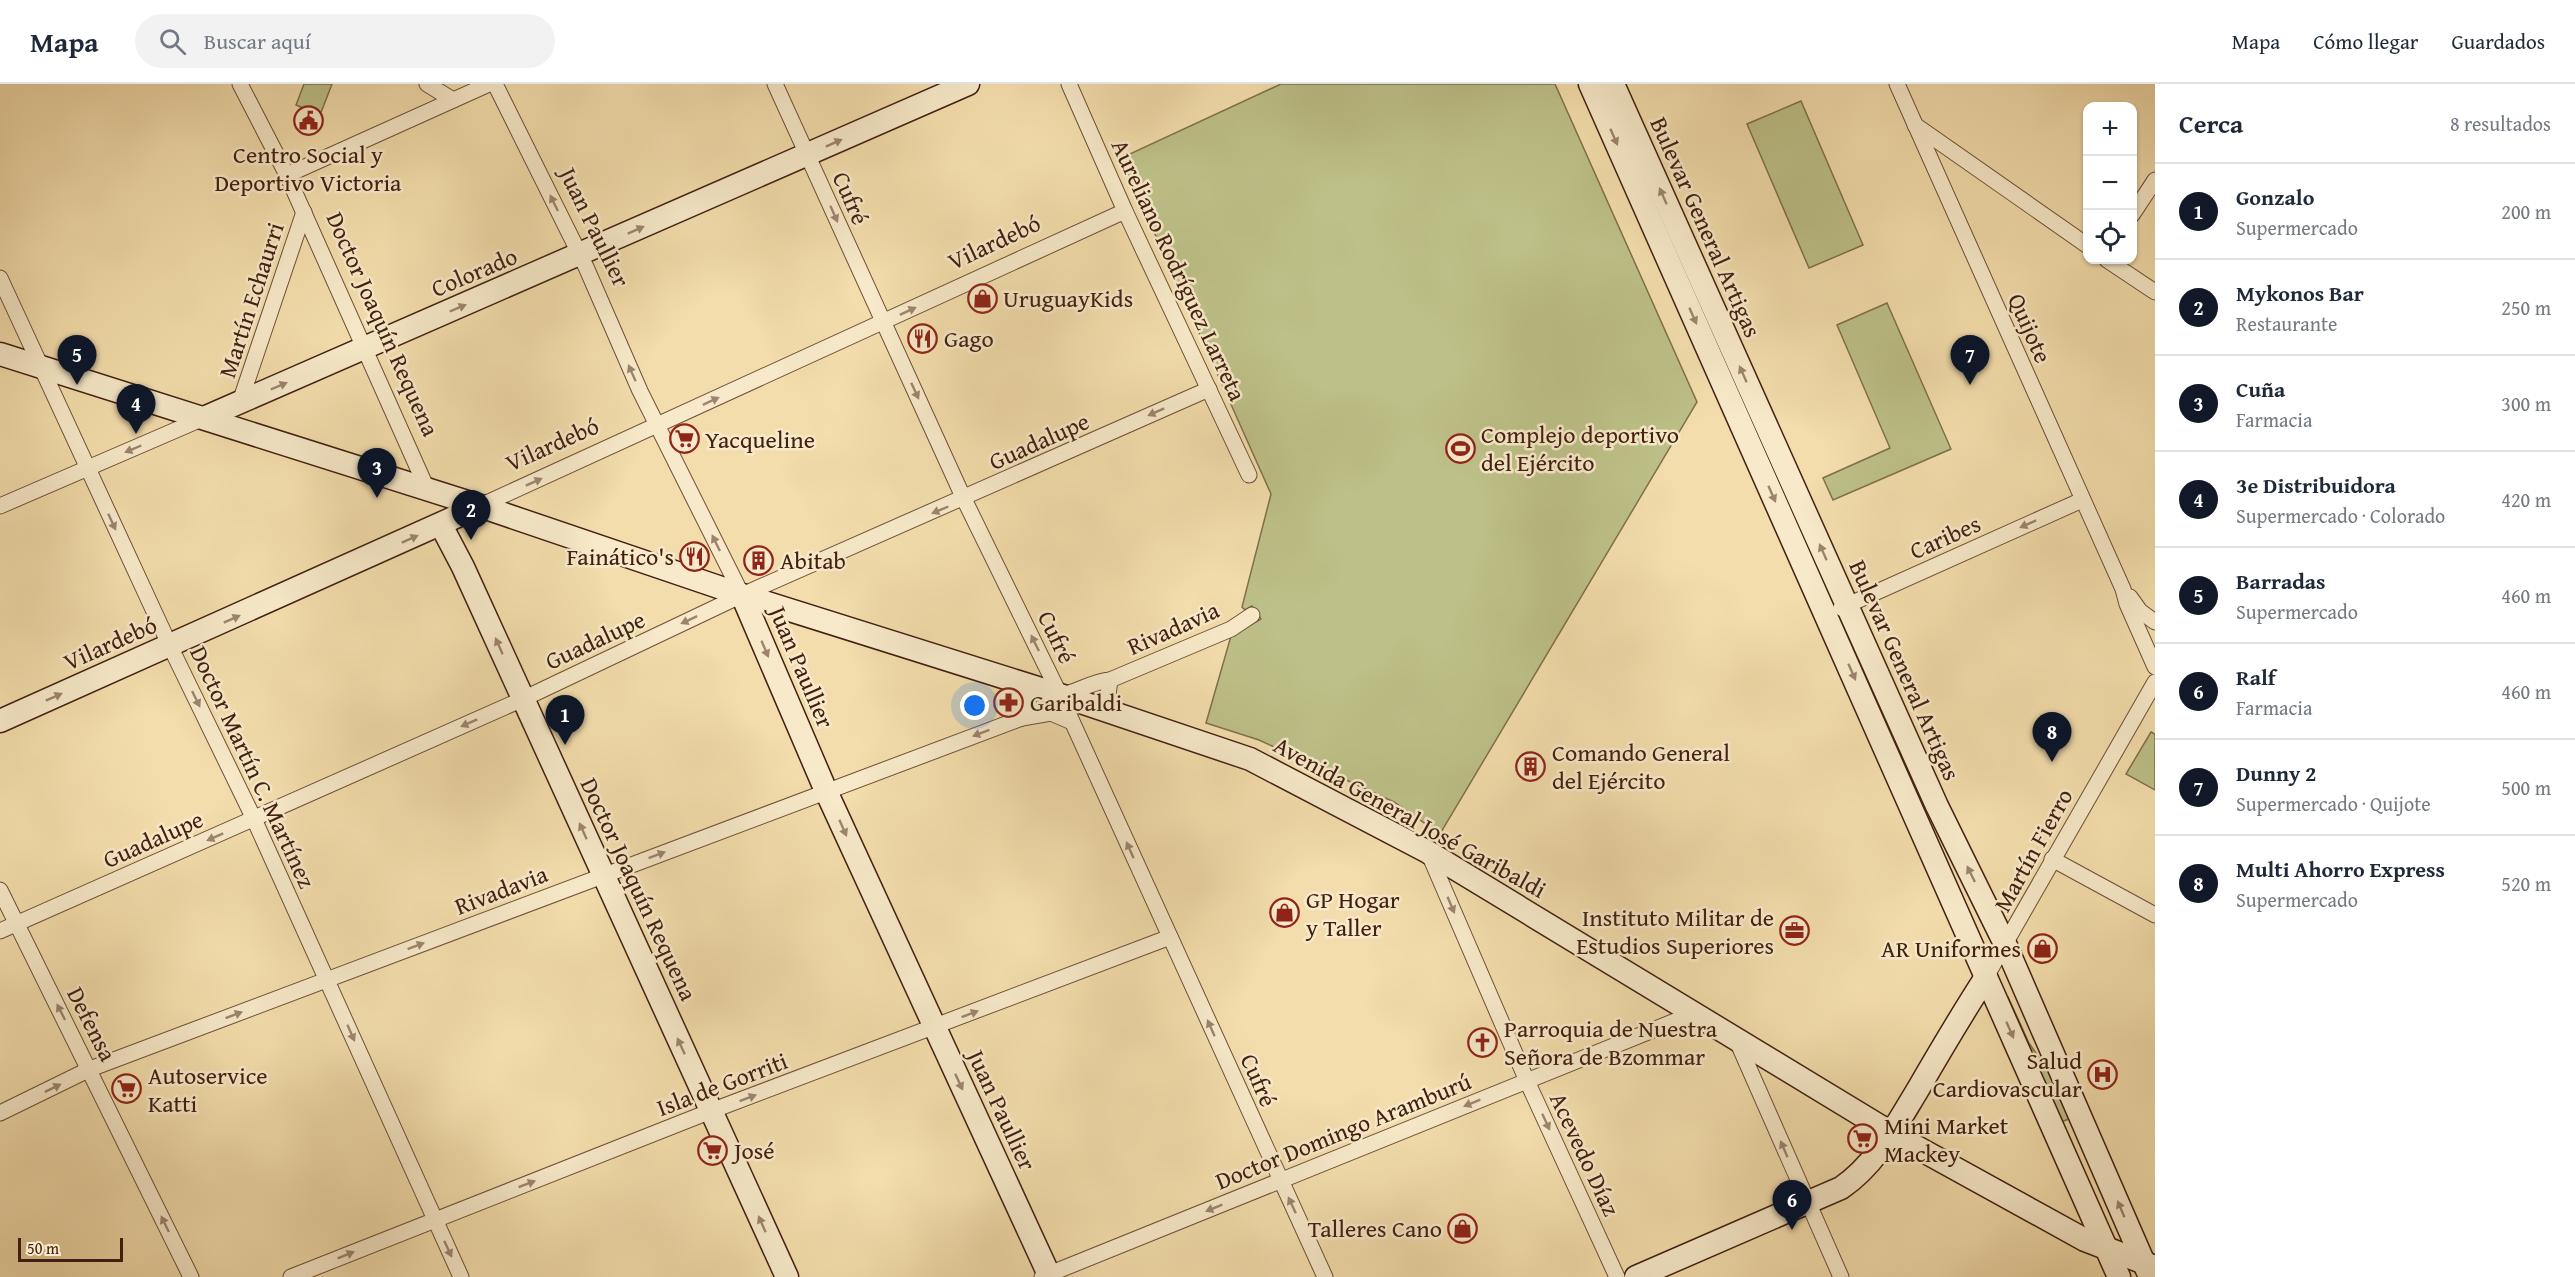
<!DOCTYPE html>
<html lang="es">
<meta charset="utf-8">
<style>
:root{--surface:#fff;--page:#f2f2f3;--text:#1f2937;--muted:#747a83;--line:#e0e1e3;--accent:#111827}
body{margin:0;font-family:"Gentium Book Plus",serif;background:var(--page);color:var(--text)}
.controls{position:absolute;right:18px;top:18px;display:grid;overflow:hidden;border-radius:12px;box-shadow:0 2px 4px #0004}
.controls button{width:54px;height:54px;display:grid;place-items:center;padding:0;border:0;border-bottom:2px solid var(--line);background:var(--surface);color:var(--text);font:30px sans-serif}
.scale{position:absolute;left:18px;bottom:15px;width:105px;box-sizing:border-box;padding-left:6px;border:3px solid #422011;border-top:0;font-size:16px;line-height:21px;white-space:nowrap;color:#422011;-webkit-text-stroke:4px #f7e9c9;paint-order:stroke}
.you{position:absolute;left:975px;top:622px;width:21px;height:21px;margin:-15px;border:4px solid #fff;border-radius:50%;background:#1a73e8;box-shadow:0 0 0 9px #1a73e833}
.badge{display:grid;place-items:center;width:39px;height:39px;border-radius:50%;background:var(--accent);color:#fff;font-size:20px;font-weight:700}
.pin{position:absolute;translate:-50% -50px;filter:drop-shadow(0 2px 3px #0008)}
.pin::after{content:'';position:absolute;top:32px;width:21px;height:18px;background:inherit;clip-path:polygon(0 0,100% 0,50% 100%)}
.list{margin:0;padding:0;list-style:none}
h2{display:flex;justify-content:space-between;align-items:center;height:78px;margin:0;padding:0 24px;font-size:26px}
h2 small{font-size:20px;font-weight:400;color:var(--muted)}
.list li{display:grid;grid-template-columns:39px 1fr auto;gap:18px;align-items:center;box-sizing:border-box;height:96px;padding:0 24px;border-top:2px solid var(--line)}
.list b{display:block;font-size:22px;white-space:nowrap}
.list p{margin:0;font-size:20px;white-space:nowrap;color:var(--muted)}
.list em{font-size:20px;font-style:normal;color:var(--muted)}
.icon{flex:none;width:33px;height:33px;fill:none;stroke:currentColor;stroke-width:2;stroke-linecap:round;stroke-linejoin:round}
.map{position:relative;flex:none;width:2155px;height:1193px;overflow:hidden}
header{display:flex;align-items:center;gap:36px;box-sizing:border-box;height:84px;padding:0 30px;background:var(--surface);border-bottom:2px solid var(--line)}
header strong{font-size:28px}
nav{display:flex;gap:33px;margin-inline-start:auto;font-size:21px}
.search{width:420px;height:54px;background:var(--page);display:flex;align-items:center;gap:15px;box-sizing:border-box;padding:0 21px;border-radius:33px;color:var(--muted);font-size:22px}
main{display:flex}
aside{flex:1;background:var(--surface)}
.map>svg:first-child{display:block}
</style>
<header>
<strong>Mapa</strong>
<div class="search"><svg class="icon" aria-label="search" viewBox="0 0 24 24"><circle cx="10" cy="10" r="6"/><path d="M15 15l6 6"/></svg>Buscar aquí</div>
<nav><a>Mapa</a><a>Cómo llegar</a><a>Guardados</a></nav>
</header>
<main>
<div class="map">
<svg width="2155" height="1193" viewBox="0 0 2155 1193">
<rect width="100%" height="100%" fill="#f3ddac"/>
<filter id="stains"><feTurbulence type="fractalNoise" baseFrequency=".00333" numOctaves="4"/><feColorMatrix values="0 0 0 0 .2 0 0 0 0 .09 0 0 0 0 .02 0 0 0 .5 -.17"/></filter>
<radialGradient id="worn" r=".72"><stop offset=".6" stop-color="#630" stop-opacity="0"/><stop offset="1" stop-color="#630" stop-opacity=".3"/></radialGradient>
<g fill="#bdc088" stroke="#80704c" stroke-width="1.5">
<path d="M304,0H332L320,31L296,21Z"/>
<path d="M1281,0H1555L1697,318L1440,750L1394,718L1259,656L1206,639L1231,552L1261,535L1252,522L1245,526L1242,523L1271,410L1121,74Z"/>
<path d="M1801,17L1863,161L1809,184L1747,40Z"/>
<path d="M1887,219L1951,365L1833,416L1823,394L1890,364L1837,241Z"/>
<path d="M2151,648L2155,650V706L2126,690Z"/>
<path d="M2006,913H2008L2029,959L2057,1000L2069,1035L2061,1038Z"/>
</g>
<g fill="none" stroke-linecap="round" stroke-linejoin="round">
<defs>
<g id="street">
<path d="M240,0L287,91L428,407"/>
<path d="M427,0L453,16"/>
<path d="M495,0L586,183L640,307L742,511"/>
<path d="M775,0L964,415L1060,611L1325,1193"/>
<path d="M1069,0L1125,127L1249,391"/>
<path d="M1897,0L2123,505L2127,520L2155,583"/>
<path d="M1915,41L2088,162"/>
<path d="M287,91L489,0"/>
<path d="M2132,131L2155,96"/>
<path d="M2107,176L2155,208"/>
<path d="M0,194L170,562L254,735L461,1193"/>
<path d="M240,318L304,128"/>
<path d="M0,422L206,333"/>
<path d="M480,422L1125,127"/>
<path d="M2130,513L2140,527L2155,538"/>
<path d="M1841,524L2082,416"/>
<path d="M1110,596L1108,611L1112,628"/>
<path d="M1063,611C1079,607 1094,597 1110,596L1231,545L1252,531"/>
<path d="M1022,634L1051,629L1072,638"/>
<path d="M1428,768L1527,997L1617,1193"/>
<path d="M2052,775L2155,831"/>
<path d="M0,806L191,1193"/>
<path d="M0,847L523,615L742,511L1209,305"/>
<path d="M1986,893L2155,598"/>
<path d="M1737,957L1841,1193"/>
<path d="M0,1029L90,985L1022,634L1029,622L1026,601"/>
<path d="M291,1193L711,1027L1170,853"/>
<path d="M1042,1193L1695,929"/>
</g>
<g id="secondary">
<path d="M1590,0L2119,1193"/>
<path d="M1613,0L1937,722L2006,862L2147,1186"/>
<path d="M0,270L480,422L742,511L1060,611L1250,675L1428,768L1891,1049L2085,1156L2155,1183"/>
<path d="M206,333L968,0"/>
<path d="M441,441L463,483L787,1193"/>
<path d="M742,511L826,707L1050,1193"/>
<path d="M0,637L480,422"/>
<path d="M1636,1193L1841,1104C1876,1080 1895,1043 1917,1007C1939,969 1962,930 1986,893"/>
</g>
</defs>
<use href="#street" stroke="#6e4f38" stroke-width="17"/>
<use href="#secondary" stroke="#422011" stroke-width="25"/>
<use href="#street" stroke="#f7e9c9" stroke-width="15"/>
<use href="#secondary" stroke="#f7e9c9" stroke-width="22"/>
</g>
<defs><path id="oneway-solid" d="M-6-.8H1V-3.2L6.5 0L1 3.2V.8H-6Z" transform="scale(1.5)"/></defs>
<g fill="#9c846d">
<use href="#oneway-solid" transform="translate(1614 53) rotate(66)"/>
<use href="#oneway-solid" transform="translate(834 59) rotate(-24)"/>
<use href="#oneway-solid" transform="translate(1663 112) rotate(-114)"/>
<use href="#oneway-solid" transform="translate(554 119) rotate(-116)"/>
<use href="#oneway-solid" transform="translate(834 130) rotate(66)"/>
<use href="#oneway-solid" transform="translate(636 146) rotate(-24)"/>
<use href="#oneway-solid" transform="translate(458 224) rotate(-23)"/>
<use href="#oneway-solid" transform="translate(908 227) rotate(-25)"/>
<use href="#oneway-solid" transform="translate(1693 232) rotate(66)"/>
<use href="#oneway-solid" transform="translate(632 289) rotate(-114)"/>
<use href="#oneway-solid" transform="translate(1743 290) rotate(-114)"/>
<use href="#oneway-solid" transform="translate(279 302) rotate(-23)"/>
<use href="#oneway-solid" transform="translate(915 307) rotate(65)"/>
<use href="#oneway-solid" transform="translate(711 317) rotate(-25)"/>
<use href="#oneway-solid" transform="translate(1156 328) rotate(156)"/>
<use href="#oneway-solid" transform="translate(133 365) rotate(157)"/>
<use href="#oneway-solid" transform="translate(534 398) rotate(-24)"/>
<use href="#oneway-solid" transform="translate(1772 410) rotate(66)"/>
<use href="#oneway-solid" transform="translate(940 426) rotate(157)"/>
<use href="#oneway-solid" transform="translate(112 438) rotate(65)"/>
<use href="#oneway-solid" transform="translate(2028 440) rotate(156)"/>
<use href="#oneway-solid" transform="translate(410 455) rotate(-24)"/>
<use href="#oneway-solid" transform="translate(716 459) rotate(-116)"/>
<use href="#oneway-solid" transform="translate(1823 468) rotate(-114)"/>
<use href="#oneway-solid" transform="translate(232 535) rotate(-24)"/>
<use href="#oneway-solid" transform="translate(689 536) rotate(155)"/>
<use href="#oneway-solid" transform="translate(1035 559) rotate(-116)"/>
<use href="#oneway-solid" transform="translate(499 562) rotate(-114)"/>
<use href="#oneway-solid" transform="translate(765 565) rotate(67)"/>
<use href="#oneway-solid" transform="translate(1852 588) rotate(66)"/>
<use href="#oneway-solid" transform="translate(54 613) rotate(-24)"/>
<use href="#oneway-solid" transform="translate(196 615) rotate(64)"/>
<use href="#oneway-solid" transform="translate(469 639) rotate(156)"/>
<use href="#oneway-solid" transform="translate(981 649) rotate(159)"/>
<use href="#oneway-solid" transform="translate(843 744) rotate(66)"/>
<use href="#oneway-solid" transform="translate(583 747) rotate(-114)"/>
<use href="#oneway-solid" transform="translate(215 753) rotate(156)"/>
<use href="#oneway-solid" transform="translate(1130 766) rotate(-114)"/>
<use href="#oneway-solid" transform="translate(657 771) rotate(-21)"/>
<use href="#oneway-solid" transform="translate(1971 790) rotate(-116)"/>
<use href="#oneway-solid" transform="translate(1451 821) rotate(67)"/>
<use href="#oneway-solid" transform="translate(416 862) rotate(-21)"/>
<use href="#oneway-solid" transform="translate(61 928) rotate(-117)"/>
<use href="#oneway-solid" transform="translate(970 930) rotate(-21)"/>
<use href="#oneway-solid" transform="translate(234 931) rotate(-21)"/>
<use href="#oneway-solid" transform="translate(1211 944) rotate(-114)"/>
<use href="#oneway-solid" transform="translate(2010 946) rotate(66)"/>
<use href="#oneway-solid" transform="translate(351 949) rotate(66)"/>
<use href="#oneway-solid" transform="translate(681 962) rotate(-115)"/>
<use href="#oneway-solid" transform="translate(959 998) rotate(65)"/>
<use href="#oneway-solid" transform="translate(53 1004) rotate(-26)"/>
<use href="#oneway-solid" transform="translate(748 1014) rotate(-21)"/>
<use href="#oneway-solid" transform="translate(1472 1019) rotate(158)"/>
<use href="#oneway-solid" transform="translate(1546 1038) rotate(65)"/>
<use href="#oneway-solid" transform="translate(1784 1065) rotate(-113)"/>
<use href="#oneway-solid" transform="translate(527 1100) rotate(-21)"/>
<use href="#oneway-solid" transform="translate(1292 1121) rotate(-115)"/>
<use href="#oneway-solid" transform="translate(1214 1124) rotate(158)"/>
<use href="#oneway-solid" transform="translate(2121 1125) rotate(-113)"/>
<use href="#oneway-solid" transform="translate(165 1140) rotate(-116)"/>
<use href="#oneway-solid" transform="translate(762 1140) rotate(-114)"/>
<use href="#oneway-solid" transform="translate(448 1165) rotate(65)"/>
<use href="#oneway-solid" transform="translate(346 1171) rotate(-22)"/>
</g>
<defs>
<symbol id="civic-ring" viewBox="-11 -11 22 22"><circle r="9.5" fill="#f7e9c9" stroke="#8f2418" stroke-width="1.5"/><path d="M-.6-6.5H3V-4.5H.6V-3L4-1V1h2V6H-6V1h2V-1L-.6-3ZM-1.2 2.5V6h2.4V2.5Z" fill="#8f2418"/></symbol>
<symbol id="shop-ring" viewBox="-11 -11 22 22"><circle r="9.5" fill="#f7e9c9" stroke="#8f2418" stroke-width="1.5"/><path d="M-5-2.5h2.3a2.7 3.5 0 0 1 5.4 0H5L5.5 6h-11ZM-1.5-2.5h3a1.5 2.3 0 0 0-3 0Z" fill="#8f2418"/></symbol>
<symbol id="restaurant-ring" viewBox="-11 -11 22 22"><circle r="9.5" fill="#f7e9c9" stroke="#8f2418" stroke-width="1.5"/><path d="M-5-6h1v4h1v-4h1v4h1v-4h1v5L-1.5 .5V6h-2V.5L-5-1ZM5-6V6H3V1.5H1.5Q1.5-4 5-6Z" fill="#8f2418"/></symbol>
<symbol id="supermarket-ring" viewBox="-11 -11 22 22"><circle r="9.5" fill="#f7e9c9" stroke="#8f2418" stroke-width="1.5"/><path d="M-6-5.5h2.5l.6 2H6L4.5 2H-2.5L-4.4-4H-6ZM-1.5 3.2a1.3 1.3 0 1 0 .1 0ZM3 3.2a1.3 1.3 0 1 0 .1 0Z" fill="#8f2418"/></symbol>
<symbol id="stadium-ring" viewBox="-11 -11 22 22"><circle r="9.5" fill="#f7e9c9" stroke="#8f2418" stroke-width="1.5"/><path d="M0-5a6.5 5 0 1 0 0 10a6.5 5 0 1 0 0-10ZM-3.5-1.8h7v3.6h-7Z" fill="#8f2418"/></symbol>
<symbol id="building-ring" viewBox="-11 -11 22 22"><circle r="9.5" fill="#f7e9c9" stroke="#8f2418" stroke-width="1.5"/><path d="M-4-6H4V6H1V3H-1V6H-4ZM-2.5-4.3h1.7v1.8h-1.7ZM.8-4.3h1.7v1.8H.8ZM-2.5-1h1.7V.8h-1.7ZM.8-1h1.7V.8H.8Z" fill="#8f2418"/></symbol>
<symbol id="pharmacy-ring" viewBox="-11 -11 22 22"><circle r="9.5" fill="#f7e9c9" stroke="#8f2418" stroke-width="1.5"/><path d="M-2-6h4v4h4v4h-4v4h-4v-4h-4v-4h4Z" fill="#8f2418"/></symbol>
<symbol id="office-ring" viewBox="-11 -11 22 22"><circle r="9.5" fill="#f7e9c9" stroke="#8f2418" stroke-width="1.5"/><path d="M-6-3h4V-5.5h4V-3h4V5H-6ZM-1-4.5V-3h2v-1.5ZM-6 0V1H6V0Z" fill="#8f2418"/></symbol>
<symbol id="church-ring" viewBox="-11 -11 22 22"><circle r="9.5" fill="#f7e9c9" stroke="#8f2418" stroke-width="1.5"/><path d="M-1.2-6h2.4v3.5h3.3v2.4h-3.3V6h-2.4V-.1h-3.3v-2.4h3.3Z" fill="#8f2418"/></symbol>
<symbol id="hospital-ring" viewBox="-11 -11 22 22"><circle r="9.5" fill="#f7e9c9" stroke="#8f2418" stroke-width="1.5"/><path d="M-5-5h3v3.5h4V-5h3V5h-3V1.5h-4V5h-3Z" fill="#8f2418"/></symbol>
</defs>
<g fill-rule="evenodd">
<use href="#civic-ring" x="292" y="20" width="33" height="33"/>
<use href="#shop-ring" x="966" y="198" width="33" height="33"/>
<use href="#restaurant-ring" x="906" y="238" width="33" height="33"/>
<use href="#supermarket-ring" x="668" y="338" width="33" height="33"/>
<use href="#stadium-ring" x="1444" y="348" width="33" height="33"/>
<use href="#restaurant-ring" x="678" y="456" width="33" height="33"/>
<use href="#building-ring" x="742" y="460" width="33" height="33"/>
<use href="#pharmacy-ring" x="992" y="602" width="33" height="33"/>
<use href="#building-ring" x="1514" y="666" width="33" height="33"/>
<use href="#shop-ring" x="1268" y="812" width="33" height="33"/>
<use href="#office-ring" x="1778" y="830" width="33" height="33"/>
<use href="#shop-ring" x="2026" y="848" width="33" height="33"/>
<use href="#church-ring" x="1466" y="942" width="33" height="33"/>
<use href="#hospital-ring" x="2086" y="974" width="33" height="33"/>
<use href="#supermarket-ring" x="110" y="988" width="33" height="33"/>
<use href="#supermarket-ring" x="1846" y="1038" width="33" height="33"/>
<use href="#supermarket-ring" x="696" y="1050" width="33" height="33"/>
<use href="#shop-ring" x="1446" y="1128" width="33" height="33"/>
</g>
<g text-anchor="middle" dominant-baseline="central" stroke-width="5" stroke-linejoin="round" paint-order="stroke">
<g font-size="24" fill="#422011" stroke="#f7e9c9" text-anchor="start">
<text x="308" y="70" text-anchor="middle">Centro Social y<tspan x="308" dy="28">Deportivo Victoria</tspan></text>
<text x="1003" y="214">UruguayKids</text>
<text x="944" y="254">Gago</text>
<text x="1481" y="350">Complejo deportivo<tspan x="1481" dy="28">del Ejército</tspan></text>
<text x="705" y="355">Yacqueline</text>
<text x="674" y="472" text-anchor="end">Fainático's</text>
<text x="780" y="476">Abitab</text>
<text x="1030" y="618">Garibaldi</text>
<text x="1552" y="668">Comando General<tspan x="1552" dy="28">del Ejército</tspan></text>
<text x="1306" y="815">GP Hogar<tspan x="1306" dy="28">y Taller</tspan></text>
<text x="1774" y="833" text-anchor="end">Instituto Militar de<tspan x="1774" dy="28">Estudios Superiores</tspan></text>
<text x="2021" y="864" text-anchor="end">AR Uniformes</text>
<text x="1504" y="944">Parroquia de Nuestra<tspan x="1504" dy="28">Señora de Bzommar</tspan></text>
<text x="2082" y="976" text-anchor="end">Salud<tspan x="2082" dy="28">Cardiovascular</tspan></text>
<text x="148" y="991">Autoservice<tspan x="148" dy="28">Katti</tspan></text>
<text x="1884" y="1041">Mini Market<tspan x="1884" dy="28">Mackey</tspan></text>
<text x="734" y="1066">José</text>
<text x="1442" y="1144" text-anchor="end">Talleres Cano</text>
</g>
<g font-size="24" fill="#422011" stroke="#f7e9c9">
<text transform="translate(851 114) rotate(66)">Cufré</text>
<text transform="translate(595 143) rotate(64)">Juan Paullier</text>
<text transform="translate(1706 143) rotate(66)">Bulevar General Artigas</text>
<text transform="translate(994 158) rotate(-25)">Vilardebó</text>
<text transform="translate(1179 186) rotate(65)">Aureliano Rodríguez Larreta</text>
<text transform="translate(474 188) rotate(-23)">Colorado</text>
<text transform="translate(251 216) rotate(-72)">Martín Echaurri</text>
<text transform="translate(383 240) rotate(66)">Doctor Joaquín Requena</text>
<text transform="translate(2030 244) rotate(66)">Quijote</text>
<text transform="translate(1039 357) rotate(-24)">Guadalupe</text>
<text transform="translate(552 360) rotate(-24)">Vilardebó</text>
<text transform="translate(1945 453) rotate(-24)">Caribes</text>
<text transform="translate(1173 544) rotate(-24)">Rivadavia</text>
<text transform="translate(1057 553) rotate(64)">Cufré</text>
<text transform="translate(595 556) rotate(-25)">Guadalupe</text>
<text transform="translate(110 559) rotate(-24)">Vilardebó</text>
<text transform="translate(802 583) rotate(67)">Juan Paullier</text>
<text transform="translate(1905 586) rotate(66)">Bulevar General Artigas</text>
<text transform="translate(253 683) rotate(65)">Doctor Martín C. Martínez</text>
<text transform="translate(1410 733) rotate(29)">Avenida General José Garibaldi</text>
<text transform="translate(153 755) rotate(-24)">Guadalupe</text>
<text transform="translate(2033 766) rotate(-61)">Martín Fierro</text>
<text transform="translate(639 805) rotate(65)">Doctor Joaquín Requena</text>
<text transform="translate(501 806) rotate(-21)">Rivadavia</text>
<text transform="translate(92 940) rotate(63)">Defensa</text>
<text transform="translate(1259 996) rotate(66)">Cufré</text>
<text transform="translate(722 1000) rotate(-21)">Isla de Gorriti</text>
<text transform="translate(1002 1026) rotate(65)">Juan Paullier</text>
<text transform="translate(1343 1047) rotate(-22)">Doctor Domingo Aramburú</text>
<text transform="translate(1585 1070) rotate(65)">Acevedo Díaz</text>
</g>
</g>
<rect width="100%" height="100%" filter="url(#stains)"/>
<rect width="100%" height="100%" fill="url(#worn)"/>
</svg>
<div class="controls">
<button>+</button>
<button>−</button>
<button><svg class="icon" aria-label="locate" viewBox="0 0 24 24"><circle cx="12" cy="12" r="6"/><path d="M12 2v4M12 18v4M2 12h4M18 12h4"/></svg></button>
</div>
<div class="scale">50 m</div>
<div class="you"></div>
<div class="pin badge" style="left:565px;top:661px">1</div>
<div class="pin badge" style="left:471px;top:456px">2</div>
<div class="pin badge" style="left:377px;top:414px">3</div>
<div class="pin badge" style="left:136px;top:350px">4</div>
<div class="pin badge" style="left:77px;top:301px">5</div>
<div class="pin badge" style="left:1792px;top:1146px">6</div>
<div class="pin badge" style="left:1970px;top:301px">7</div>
<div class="pin badge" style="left:2052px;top:678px">8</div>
</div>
<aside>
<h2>Cerca<small>8 resultados</small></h2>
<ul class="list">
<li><span class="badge">1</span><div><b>Gonzalo</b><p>Supermercado</p></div><em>200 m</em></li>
<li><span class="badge">2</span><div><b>Mykonos Bar</b><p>Restaurante</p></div><em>250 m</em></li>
<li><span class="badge">3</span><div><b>Cuña</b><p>Farmacia</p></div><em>300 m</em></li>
<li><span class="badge">4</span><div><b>3e Distribuidora</b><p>Supermercado · Colorado</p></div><em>420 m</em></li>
<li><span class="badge">5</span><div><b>Barradas</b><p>Supermercado</p></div><em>460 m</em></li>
<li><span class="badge">6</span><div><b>Ralf</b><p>Farmacia</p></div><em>460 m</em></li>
<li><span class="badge">7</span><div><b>Dunny 2</b><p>Supermercado · Quijote</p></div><em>500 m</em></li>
<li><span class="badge">8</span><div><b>Multi Ahorro Express</b><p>Supermercado</p></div><em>520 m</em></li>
</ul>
</aside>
</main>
